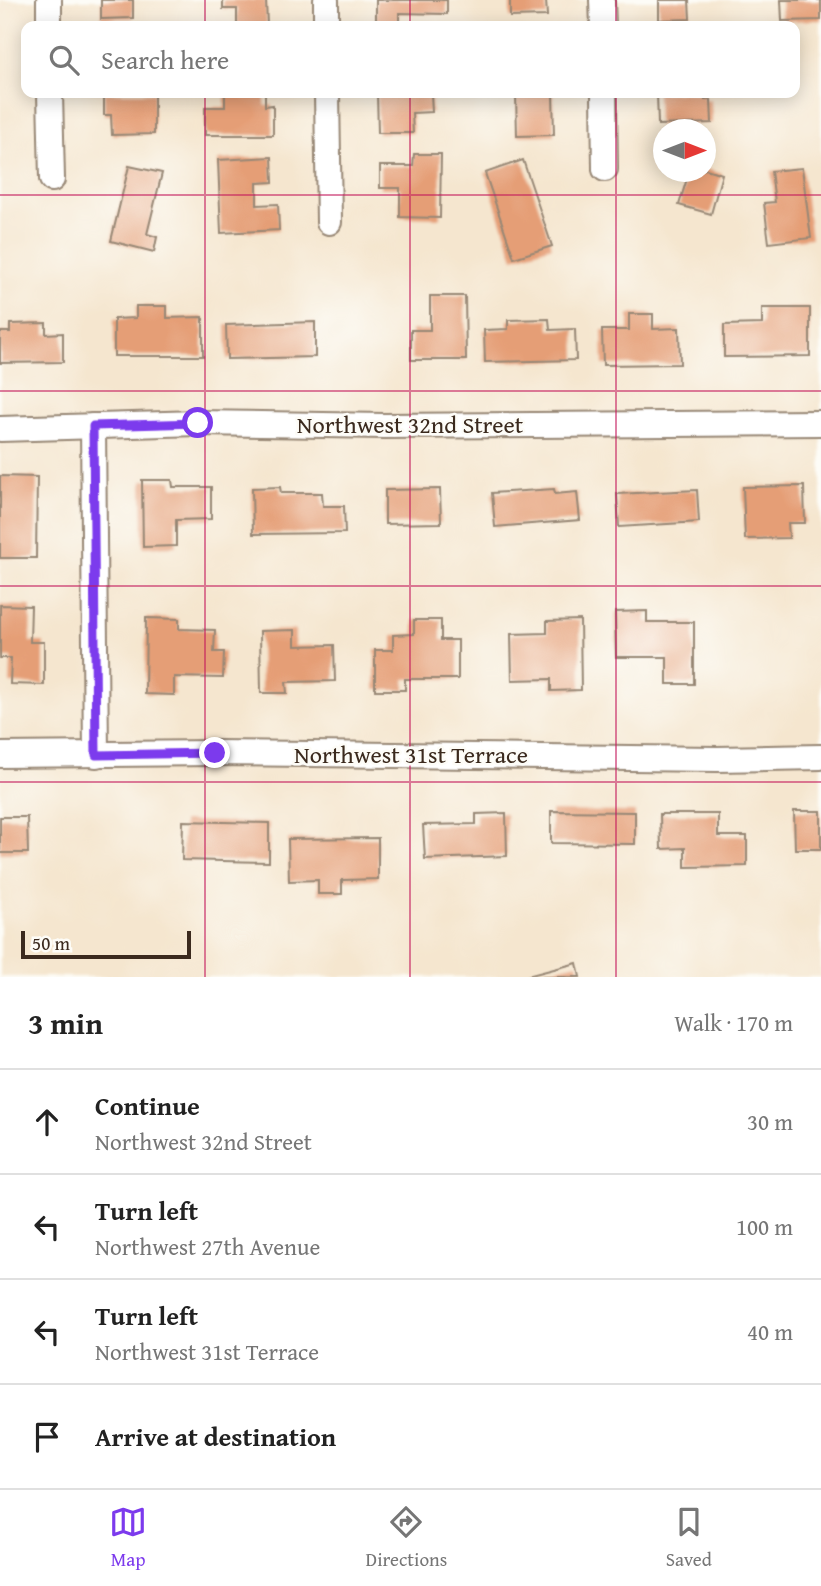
<!DOCTYPE html>
<meta charset="utf-8">
<style>
:root{--surface:#fff;--page:#f2f2f2;--text:#222;--muted:#767676;--line:#e0e0e0;--accent:#7c3aed}
body{margin:0;font-family:"Gentium Book Plus",serif;background:var(--page);color:var(--text)}
.compass{position:absolute;left:653px;top:119px;width:63px;height:63px;border-radius:50%;background:var(--surface);box-shadow:0 4px 18px #0003;rotate:90deg}
.scale{position:absolute;left:21px;bottom:18px;width:170px;box-sizing:border-box;padding-left:7px;border:4px solid #3b2a1e;border-top:0;font-size:19px;line-height:24px;white-space:nowrap;color:#3b2a1e;-webkit-text-stroke:5px #fdfcf7;paint-order:stroke}
.stop{position:absolute;width:21px;height:21px;margin:-16px;border:5px solid #7c3aed;border-radius:50%;background:#fff}
.stop.end{background:#7c3aed;border-color:#fff;box-shadow:0 2px 7px #0008}
.list{margin:0;padding:0;list-style:none}
h2{display:flex;justify-content:space-between;align-items:center;height:91px;margin:0;padding:0 28px;font-size:30px}
h2 small{font-size:23px;font-weight:400;color:var(--muted)}
.list li{display:grid;grid-template-columns:46px 1fr auto;gap:21px;align-items:center;box-sizing:border-box;height:105px;padding:0 28px;border-top:2px solid var(--line)}
.list b{display:block;font-size:26px;white-space:nowrap}
.list p{margin:0;font-size:23px;white-space:nowrap;color:var(--muted)}
.list em{font-size:23px;font-style:normal;color:var(--muted)}
.icon{flex:none;width:38px;height:38px;fill:none;stroke:currentColor;stroke-width:2;stroke-linecap:round;stroke-linejoin:round}
.map{position:relative;flex:none;width:821px;height:977px;overflow:hidden}
.search{position:absolute;background:var(--surface);box-shadow:0 4px 18px #0003;left:21px;right:21px;top:21px;height:77px;display:flex;align-items:center;gap:18px;box-sizing:border-box;padding:0 24px;border-radius:14px;color:var(--muted);font-size:26px}
.sheet{height:511px;background:var(--surface)}
nav{display:flex;justify-content:space-around;align-items:center;box-sizing:border-box;height:98px;border-top:2px solid var(--line);background:var(--surface);font-size:19px;color:var(--muted)}
nav a{display:grid;justify-items:center;gap:4px}
nav .on{color:var(--accent)}
.map>svg:first-child{display:block}
</style>
<div class="map">
<svg width="821" height="977" viewBox="0 0 821 977">
<rect width="100%" height="100%" fill="#fdfcf7"/>
<filter id="ink" filterUnits="userSpaceOnUse"><feTurbulence type="fractalNoise" baseFrequency=".0143" numOctaves="2"/><feDisplacementMap in="SourceGraphic" scale="14" xChannelSelector="R" yChannelSelector="G"/><feConvolveMatrix kernelMatrix="1 2 1 2 8 2 1 2 1" color-interpolation-filters="sRGB"/></filter>
<filter id="wash" filterUnits="userSpaceOnUse"><feTurbulence type="fractalNoise" baseFrequency=".00686" numOctaves="4" result="noise"/><feDisplacementMap in="SourceGraphic" scale="28" xChannelSelector="R" yChannelSelector="G"/><feGaussianBlur stdDeviation="1.57" result="paint"/><feColorMatrix in="noise" values="0 0 0 0 0 0 0 0 0 0 0 0 0 0 0 0 0 1.4 0 .05"/><feComposite in="paint" operator="in"/></filter>
<g filter="url(#wash)">
<rect width="100%" height="100%" fill="#f5e6cf"/>
<g id="blocks">
<g fill="#e59e76">
<path d="M101,0H133V18L101,19Z"/>
<path d="M223,0H266L267,26H237V9H223Z"/>
<path d="M376,0H447V14L399,13V26H376Z"/>
<path d="M510,0H546L547,16L510,17Z"/>
<path d="M659,0H689L690,19L659,20Z"/>
<path d="M781,0H821V20L782,21Z"/>
<path d="M104,93H154V134L112,135L111,115H104Z"/>
<path d="M225,93H265V106L273,105V135H205V107H225Z"/>
<path d="M377,93H431L432,112L412,113L413,133H378Z"/>
<path d="M516,93H553L554,135L517,136Z"/>
<path d="M657,93H705V100H711L712,123L658,125Z"/>
<path d="M414,154H441L440,218L400,217V188H380V166H413Z"/>
<path d="M272,157L273,182L257,183V205L278,204L279,230L221,233L218,160Z"/>
<path d="M523,160L552,246L514,258L485,173Z"/>
<path d="M129,166L162,173L147,234L157,237L154,252L111,241Z"/>
<path d="M802,168L811,238L769,243L764,203L775,202L771,171Z"/>
<path d="M706,169L722,174L711,214L679,205L689,172Z"/>
<path d="M430,296H465L466,360H411V330H430Z"/>
<path d="M136,306H167V318L203,317V356H114V319L136,318Z"/>
<path d="M762,308H810V356L724,357V325L762,324Z"/>
<path d="M629,314H653V329L679,328L680,364L603,365L602,330H629Z"/>
<path d="M549,319L550,330L575,329L576,360L485,362L484,330L508,329V320Z"/>
<path d="M315,322V357L227,359L226,325Z"/>
<path d="M46,323V334L63,333V362L0,363V332H10V324Z"/>
<path d="M0,476L37,477L36,558H0Z"/>
<path d="M142,480H172L173,487H211V519L176,520V546L143,547Z"/>
<path d="M804,486L805,523H788L789,538L745,539L743,487Z"/>
<path d="M280,487L281,493H322L323,506H344L345,533L253,534L252,488Z"/>
<path d="M440,489L441,523L385,524V490Z"/>
<path d="M554,489L555,494L577,492L580,520L495,527L492,493Z"/>
<path d="M697,490L699,522L619,527L617,494Z"/>
<path d="M0,605L31,606L30,642H44V685L10,684L11,658H0Z"/>
<path d="M647,611V622H694V684H667V657H616L615,612Z"/>
<path d="M146,618L179,619V629L215,630L214,652H224L223,678L174,677V695L145,694Z"/>
<path d="M414,620H441V640H458V679H405V690H375V650H393V635L414,634Z"/>
<path d="M580,620L581,690L551,691V679L512,680L511,634L547,633V621Z"/>
<path d="M295,630V646L334,645L335,681L286,682L287,693H261L260,631Z"/>
<path d="M551,811L635,812V844L551,843Z"/>
<path d="M794,811H821V849H795Z"/>
<path d="M506,813L507,856L425,859L423,825L476,824V814Z"/>
<path d="M660,814H718V836H747V866L685,867V848L661,849Z"/>
<path d="M0,817H27L28,853H0Z"/>
<path d="M183,821L269,823V862L182,860Z"/>
<path d="M378,838V879L342,880V894H318V880L289,881L288,839Z"/>
<path d="M577,963L580,977H527V976Z"/>
</g>
</g>
</g>
<g filter="url(#ink)">
<use href="#blocks" fill-opacity="0" stroke="#988876" stroke-width="2"/>
<g fill="none" stroke-linecap="round" stroke-linejoin="round">
<defs>
<g id="street">
<path d="M49,0V26"/>
<path d="M326,0V26"/>
<path d="M602,0L603,26"/>
<path d="M50,93L52,179"/>
<path d="M327,93L329,222"/>
<path d="M604,93L605,169"/>
<path d="M93,426L96,755"/>
<path d="M0,429L198,423L384,426L821,423"/>
<path d="M0,755L215,753L717,759L821,757"/>
</g>
</defs>
<use href="#street" stroke="#988876" stroke-width="28"/>
<use href="#street" stroke="#fff" stroke-width="24"/>
</g>
</g>
<g fill="none" stroke-linecap="round" stroke-linejoin="round" filter="url(#ink)">
<path stroke="#7c3aed" stroke-width="9" d="M198,423L93,426L96,755L215,753"/>
</g>
<path fill="none" stroke="#c2185b" stroke-width="2" stroke-opacity="0.55" d="M205,0V26M410,0V26M616,0V26M205,93V977M410,93V977M616,93V977M0,195H821M0,391H821M0,586H821M0,782H821"/>
<g text-anchor="middle" dominant-baseline="central" stroke-width="5" stroke-linejoin="round" paint-order="stroke">
<g font-size="24" fill="#3b2a1e" stroke="#fdfcf7">
<text x="410" y="424">Northwest 32nd Street</text>
<text x="411" y="754">Northwest 31st Terrace</text>
</g>
</g>
</svg>
<svg class="compass" viewBox="-18 -18 36 36"><path d="M0-13l5 13h-10z" fill="#e53935"/><path d="M0 13l5-13h-10z" fill="#767676"/></svg>
<div class="scale">50 m</div>
<div class="stop" style="left:198px;top:423px"></div>
<div class="stop end" style="left:215px;top:753px"></div>
<div class="search"><svg class="icon" aria-label="search" viewBox="0 0 24 24"><circle cx="10" cy="10" r="6"/><path d="M15 15l6 6"/></svg>Search here</div>
</div>
<section class="sheet">
<h2>3 min<small>Walk · 170 m</small></h2>
<ul class="list">
<li><svg class="icon" aria-label="ahead" viewBox="0 0 24 24"><path d="M12 20V5M6 11l6-6 6 6"/></svg><div><b>Continue</b><p>Northwest 32nd Street</p></div><em>30 m</em></li>
<li><svg class="icon" aria-label="left" viewBox="0 0 24 24"><path d="M17 20v-9H6M10 6l-5 5 5 5"/></svg><div><b>Turn left</b><p>Northwest 27th Avenue</p></div><em>100 m</em></li>
<li><svg class="icon" aria-label="left" viewBox="0 0 24 24"><path d="M17 20v-9H6M10 6l-5 5 5 5"/></svg><div><b>Turn left</b><p>Northwest 31st Terrace</p></div><em>40 m</em></li>
<li><svg class="icon" aria-label="arrive" viewBox="0 0 24 24"><path d="M6 21V4h12l-3 4 3 4H6"/></svg><div><b>Arrive at destination</b></div></li>
</ul>
</section>
<nav>
<a class="on"><svg class="icon" aria-label="map" viewBox="0 0 24 24"><path d="M3 6l6-2 6 2 6-2v14l-6 2-6-2-6 2zM9 4v14M15 6v14"/></svg>Map</a>
<a><svg class="icon" aria-label="directions" viewBox="0 0 24 24"><path d="M12 3l9 9-9 9-9-9zM9 14v-3h6M13 9l2 2-2 2"/></svg>Directions</a>
<a><svg class="icon" aria-label="saved" viewBox="0 0 24 24"><path d="M7 4h10v16l-5-4-5 4z"/></svg>Saved</a>
</nav>
